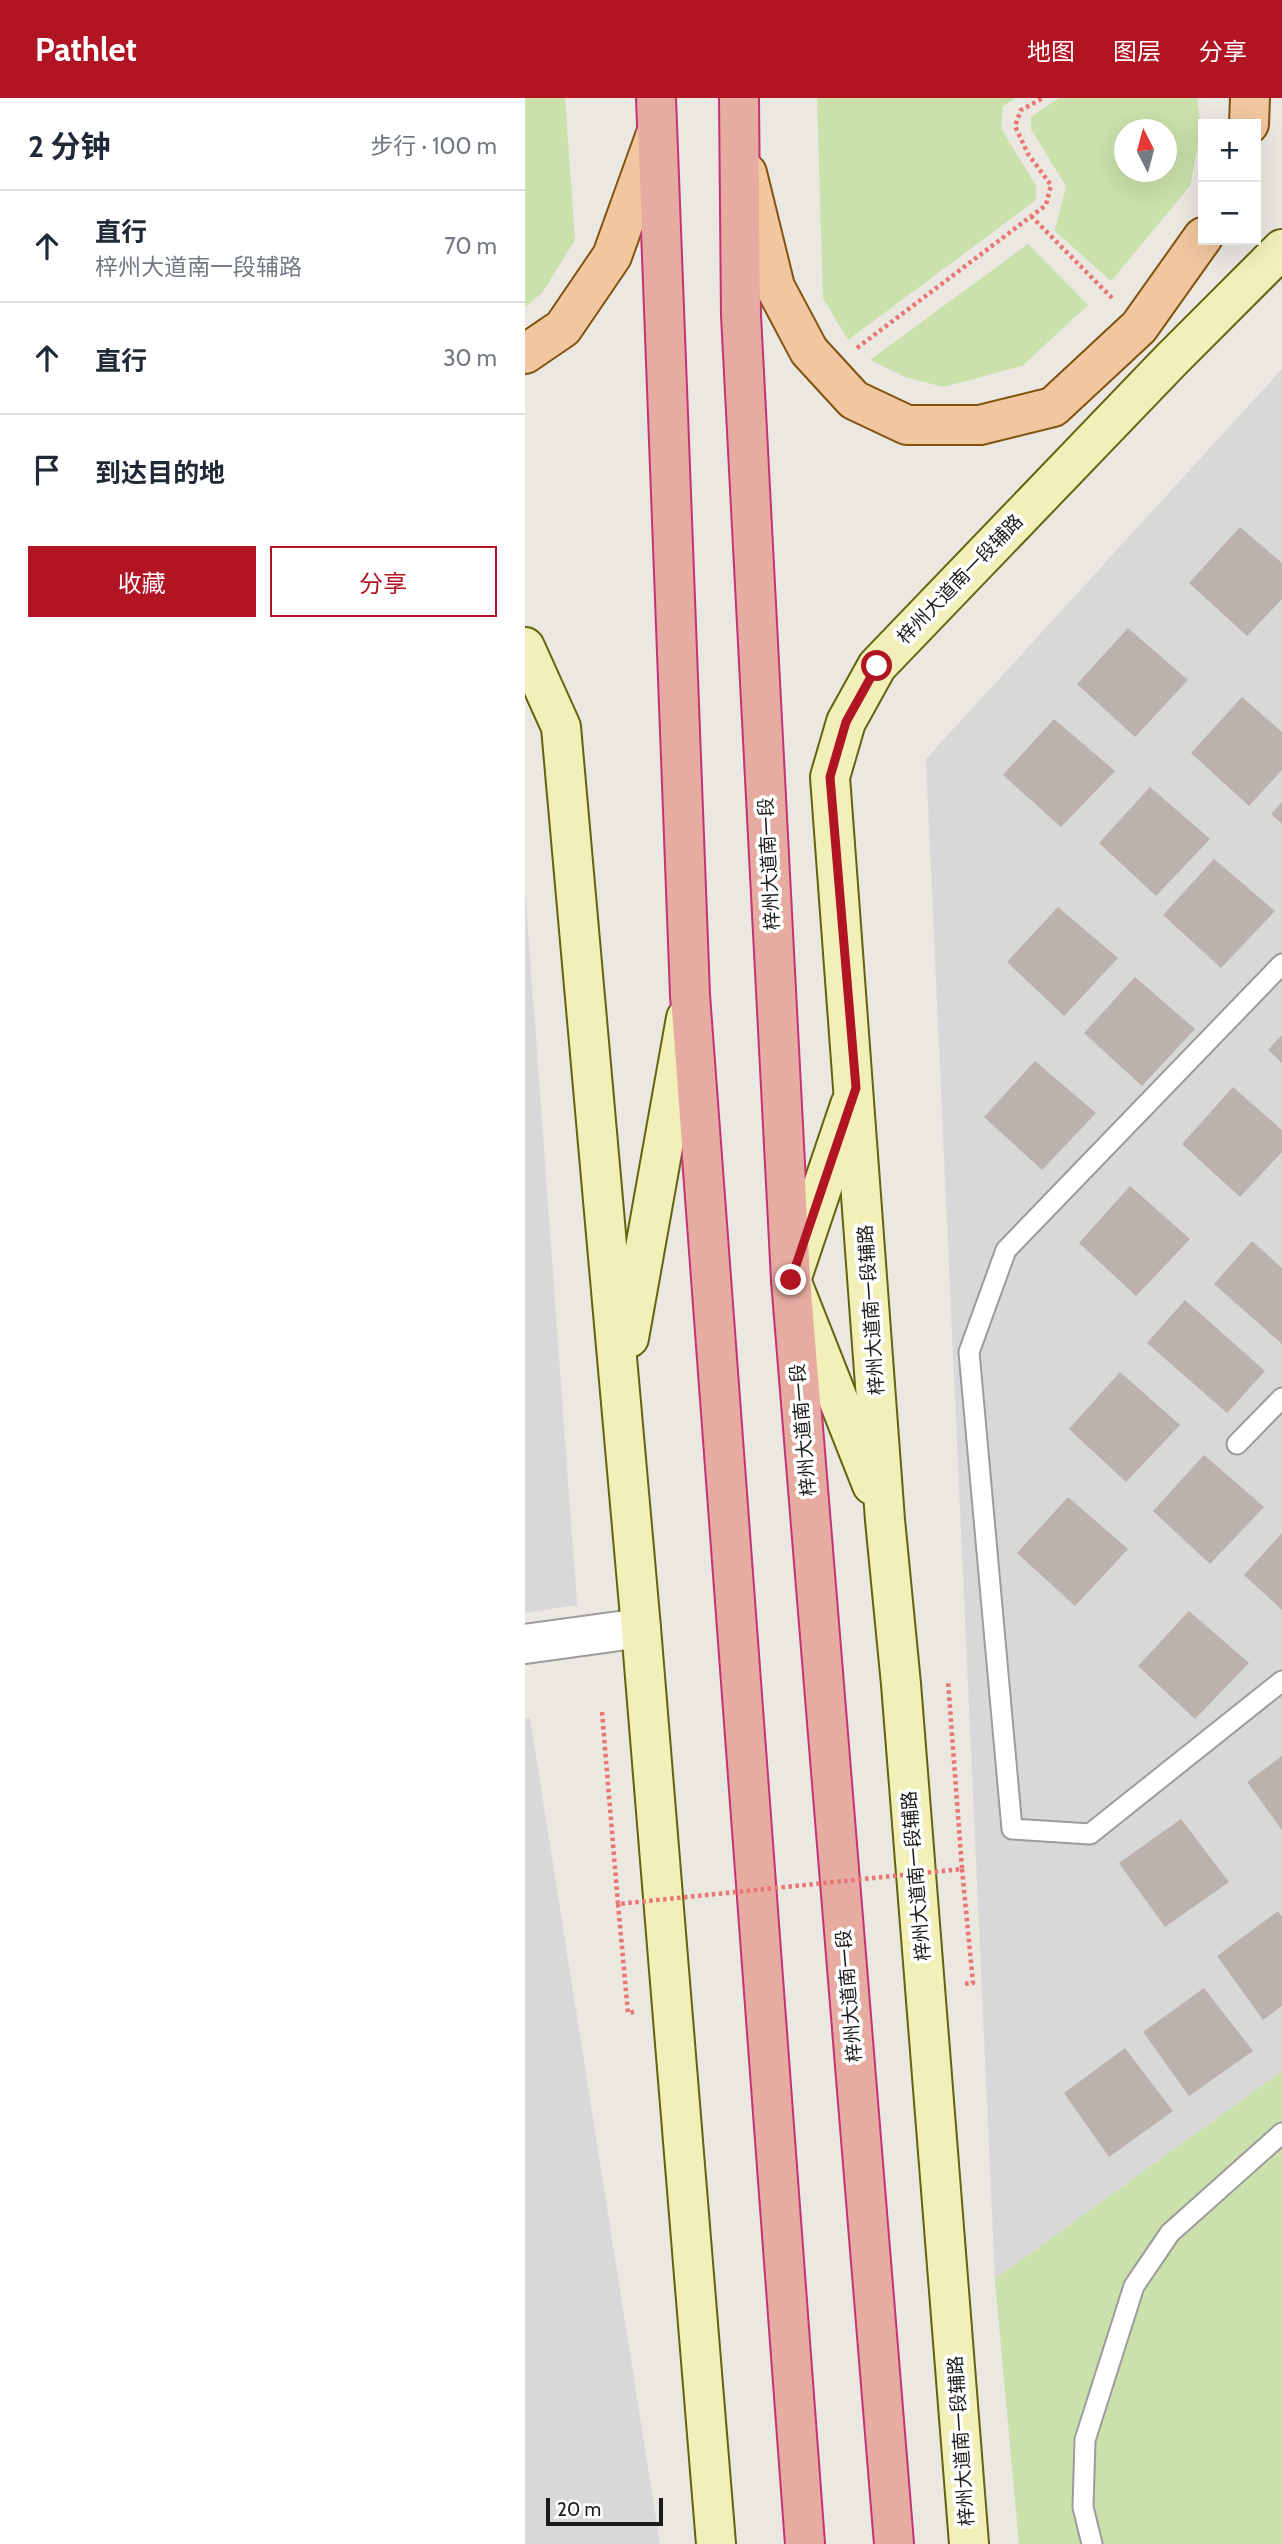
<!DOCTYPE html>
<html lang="zh">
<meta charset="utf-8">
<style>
:root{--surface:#fff;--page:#f6f6f7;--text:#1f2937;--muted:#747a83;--line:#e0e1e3;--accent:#b11422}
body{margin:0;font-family:Cabin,"Noto Sans SC",sans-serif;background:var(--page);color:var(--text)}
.controls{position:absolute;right:21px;top:21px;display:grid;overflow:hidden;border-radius:0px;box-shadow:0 7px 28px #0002}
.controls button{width:63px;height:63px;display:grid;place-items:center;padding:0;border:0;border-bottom:2px solid var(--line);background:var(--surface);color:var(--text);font:35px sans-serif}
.compass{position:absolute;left:589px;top:21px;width:63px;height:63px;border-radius:50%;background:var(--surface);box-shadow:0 7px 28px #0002;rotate:354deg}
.scale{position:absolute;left:21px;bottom:18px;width:117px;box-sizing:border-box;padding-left:7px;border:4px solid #1b1b1b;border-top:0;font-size:19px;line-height:24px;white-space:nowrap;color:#1b1b1b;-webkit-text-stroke:5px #fff;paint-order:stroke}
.stop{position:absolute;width:21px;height:21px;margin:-16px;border:5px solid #b11422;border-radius:50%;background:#fff}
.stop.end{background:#b11422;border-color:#fff;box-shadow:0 2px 7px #0008}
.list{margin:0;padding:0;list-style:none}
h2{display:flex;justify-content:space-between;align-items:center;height:91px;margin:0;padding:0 28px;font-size:30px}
h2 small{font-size:23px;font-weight:400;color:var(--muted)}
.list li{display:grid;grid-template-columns:46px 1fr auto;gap:21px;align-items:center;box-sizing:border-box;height:112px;padding:0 28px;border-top:2px solid var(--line)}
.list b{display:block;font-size:26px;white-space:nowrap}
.list p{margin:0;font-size:23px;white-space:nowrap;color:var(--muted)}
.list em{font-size:23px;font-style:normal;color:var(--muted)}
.actions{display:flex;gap:14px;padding:21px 28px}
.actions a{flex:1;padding:16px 0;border:2px solid var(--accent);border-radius:0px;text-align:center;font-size:24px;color:var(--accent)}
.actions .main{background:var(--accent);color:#fff}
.icon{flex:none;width:38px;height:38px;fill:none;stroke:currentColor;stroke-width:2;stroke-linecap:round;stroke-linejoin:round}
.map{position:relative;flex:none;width:757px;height:2446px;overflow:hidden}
header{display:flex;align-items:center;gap:42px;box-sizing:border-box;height:98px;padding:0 35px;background:var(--accent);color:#fff}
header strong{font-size:33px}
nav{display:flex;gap:38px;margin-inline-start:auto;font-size:24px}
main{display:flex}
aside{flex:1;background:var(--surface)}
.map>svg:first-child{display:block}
</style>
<header>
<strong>Pathlet</strong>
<nav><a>地图</a><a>图层</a><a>分享</a></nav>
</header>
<main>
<aside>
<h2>2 分钟<small>步行 · 100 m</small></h2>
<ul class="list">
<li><svg class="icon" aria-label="ahead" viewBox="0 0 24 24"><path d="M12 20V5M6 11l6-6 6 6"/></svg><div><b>直行</b><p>梓州大道南一段辅路</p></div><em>70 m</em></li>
<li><svg class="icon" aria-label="ahead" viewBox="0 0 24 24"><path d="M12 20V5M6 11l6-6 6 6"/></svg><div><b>直行</b></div><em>30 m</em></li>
<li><svg class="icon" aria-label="arrive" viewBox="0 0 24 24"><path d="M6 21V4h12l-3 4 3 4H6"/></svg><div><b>到达目的地</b></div></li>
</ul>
<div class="actions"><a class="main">收藏</a><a>分享</a></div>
</aside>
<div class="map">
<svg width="757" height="2446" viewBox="0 0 757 2446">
<rect width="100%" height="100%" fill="#ebe7e1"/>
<g fill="#d9d8d8">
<path d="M757,271V2446H494L470,2181L401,661Z"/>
<path d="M0,790L52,1507L0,1515Z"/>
<path d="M5,1620L135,2446H0V1621Z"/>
</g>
<g fill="#cae1ab" fill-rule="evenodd">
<path d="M0,0H40L50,142L17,195L0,209Z"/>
<path d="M292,0H491L478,8L476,30L511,88V102L323,242L298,200Z"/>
<path d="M534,0H672L676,30L665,88L586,183L530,133L541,88L506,31V19ZM600,32H642V74H600Z"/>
<path d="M503,146L563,207L497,268L419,289L383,280L345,262Z"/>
<path d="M757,1973V2446H494L470,2181Z"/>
</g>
<g fill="#bbb2ae">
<path d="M715,429L757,465V501L722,538L664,485Z"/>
<path d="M603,530L663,582L610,639L552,586Z"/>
<path d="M717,599L757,634V672L724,708L666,655Z"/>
<path d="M529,621L590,673L536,729L478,677Z"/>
<path d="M625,689L685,741L631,798L574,745Z"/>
<path d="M757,704V726L746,716Z"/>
<path d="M689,761L750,813L696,870L638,817Z"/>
<path d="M533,809L593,860L539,918L482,864Z"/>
<path d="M610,879L670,931L617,988L559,935Z"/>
<path d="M757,937V965L743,952Z"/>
<path d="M510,963L571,1015L517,1072L459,1019Z"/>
<path d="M708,989L757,1032V1054L715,1099L657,1046Z"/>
<path d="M605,1088L665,1141L611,1198L554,1145Z"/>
<path d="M727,1143L757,1170V1246L689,1186Z"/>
<path d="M660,1202L740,1273L702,1315L622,1245Z"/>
<path d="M595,1274L655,1327L601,1384L544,1331Z"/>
<path d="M679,1357L739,1409L685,1466L628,1413Z"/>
<path d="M543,1399L603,1451L550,1508L492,1455Z"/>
<path d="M757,1435V1512L719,1477Z"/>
<path d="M664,1513L724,1565L670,1621L613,1568Z"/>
<path d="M757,1658V1732L722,1684Z"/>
<path d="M656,1721L704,1784L640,1829L594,1765Z"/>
<path d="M753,1813L757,1819V1908L738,1922L692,1858Z"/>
<path d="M679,1890L728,1953L664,1998L618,1934Z"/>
<path d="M600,1950L648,2013L584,2059L539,1995Z"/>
</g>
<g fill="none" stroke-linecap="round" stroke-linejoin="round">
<defs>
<g id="service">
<path d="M757,866L481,1152L444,1254L487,1731L565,1736L757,1583"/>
<path d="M712,1346L757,1300"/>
<path d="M567,2446L558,2409L560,2342L609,2188L645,2135L757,2035"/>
</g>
<path id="minor" d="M0,1546L116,1530"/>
<g id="secondary">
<path d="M0,549L36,629L116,1530L191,2446"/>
<path d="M325,1007L266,1182L347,1387"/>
<path d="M104,1240L161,920"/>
<path d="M444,2446L376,1586L360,1422L305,679L321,624L352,568L646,262L757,151"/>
</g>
<g id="primary">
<path d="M724,26L725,0"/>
<path d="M222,75L250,189L284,253L329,302L382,327H455L528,309L614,229L678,139"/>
<path d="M0,256L38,230L87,158L132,33"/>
</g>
<g id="trunk">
<path d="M131,0L165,897L280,2446"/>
<path d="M214,0L216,217L266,1182L369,2446"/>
</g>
</defs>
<use href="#service" stroke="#9c9c9c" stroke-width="23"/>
<use href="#minor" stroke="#9c9c9c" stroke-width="42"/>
<use href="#secondary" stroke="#62640f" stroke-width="42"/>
<use href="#primary" stroke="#82520f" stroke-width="42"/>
<use href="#trunk" stroke="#c23572" stroke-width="42"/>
<g stroke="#ea7573" stroke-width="4.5" stroke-dasharray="3.5 3.5" stroke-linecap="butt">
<path d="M506,118L587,200"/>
<path d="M332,250L521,107L526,87L503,56L490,28L496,12L518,0"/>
<path d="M437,1771L448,1885L438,1886"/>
<path d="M93,1806L103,1915L109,1914"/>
</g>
<use href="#service" stroke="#fff" stroke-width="19"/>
<use href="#minor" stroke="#fff" stroke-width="38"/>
<use href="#secondary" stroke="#f2efb9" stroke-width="38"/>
<use href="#primary" stroke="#f1c7a0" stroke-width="38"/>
<use href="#trunk" stroke="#e6aca2" stroke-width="38"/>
<path stroke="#ea7573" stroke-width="4.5" stroke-dasharray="3.5 3.5" stroke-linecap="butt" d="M77,1614L93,1806L437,1771L423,1583"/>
</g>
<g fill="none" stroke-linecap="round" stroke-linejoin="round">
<path stroke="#b11422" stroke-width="9" d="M266,1182L331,990L305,679L321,624L352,568"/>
</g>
<g text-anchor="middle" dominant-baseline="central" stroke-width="7" stroke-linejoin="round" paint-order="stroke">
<g font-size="19" fill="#1b1b1b" stroke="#fff">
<text transform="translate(435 481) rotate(-46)">梓州大道南一段辅路</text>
<text transform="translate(244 766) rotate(-93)">梓州大道南一段</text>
<text transform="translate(346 1212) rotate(-94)">梓州大道南一段辅路</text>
<text transform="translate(278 1332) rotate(-95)">梓州大道南一段</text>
<text transform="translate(391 1778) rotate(-95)">梓州大道南一段辅路</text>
<text transform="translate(324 1898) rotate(-95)">梓州大道南一段</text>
<text transform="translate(436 2343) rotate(-94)">梓州大道南一段辅路</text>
</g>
</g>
</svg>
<div class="controls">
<button>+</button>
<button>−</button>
</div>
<svg class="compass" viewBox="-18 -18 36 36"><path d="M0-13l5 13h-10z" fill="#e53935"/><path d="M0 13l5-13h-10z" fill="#747a83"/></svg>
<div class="scale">20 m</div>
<div class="stop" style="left:352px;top:568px"></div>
<div class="stop end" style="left:266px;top:1182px"></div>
</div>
</main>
